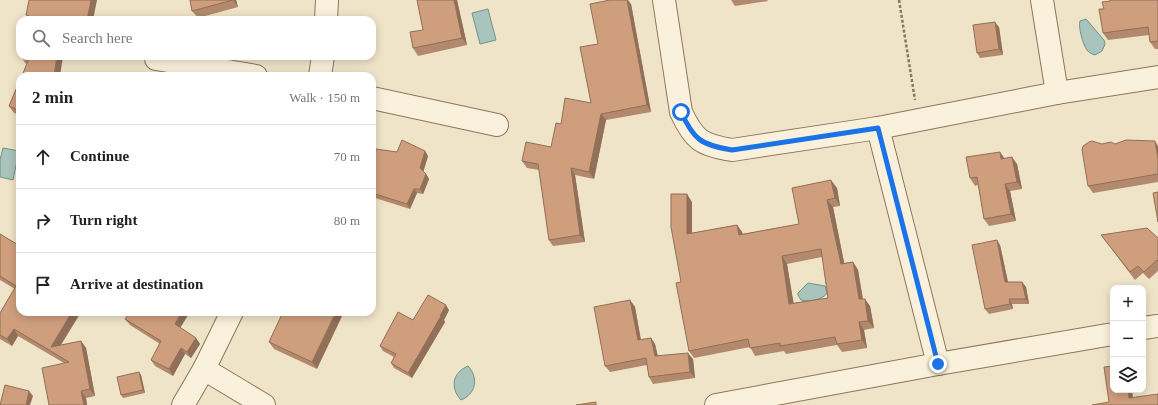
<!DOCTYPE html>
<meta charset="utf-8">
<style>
:root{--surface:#fff;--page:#f2f2f2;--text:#222;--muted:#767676;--line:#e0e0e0}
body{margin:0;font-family:"Times New Roman",serif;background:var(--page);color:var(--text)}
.controls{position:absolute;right:12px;bottom:12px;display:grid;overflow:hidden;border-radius:8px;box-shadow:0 2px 10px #0003}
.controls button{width:36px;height:36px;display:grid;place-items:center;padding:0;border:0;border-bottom:1px solid var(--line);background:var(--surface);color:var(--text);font:20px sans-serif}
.stop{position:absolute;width:12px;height:12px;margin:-9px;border:3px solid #1a73e8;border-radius:50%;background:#fff}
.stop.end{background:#1a73e8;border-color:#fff;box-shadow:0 1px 4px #0008}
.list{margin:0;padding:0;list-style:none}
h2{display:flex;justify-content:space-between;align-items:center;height:52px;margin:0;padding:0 16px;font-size:17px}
h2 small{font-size:13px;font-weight:400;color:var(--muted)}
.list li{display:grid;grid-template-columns:26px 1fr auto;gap:12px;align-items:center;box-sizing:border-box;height:64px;padding:0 16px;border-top:1px solid var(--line)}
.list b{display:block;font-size:15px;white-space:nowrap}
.list em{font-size:13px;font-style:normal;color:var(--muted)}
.icon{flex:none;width:22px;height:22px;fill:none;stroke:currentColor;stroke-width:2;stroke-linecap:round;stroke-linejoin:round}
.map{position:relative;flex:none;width:1158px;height:405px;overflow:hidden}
.search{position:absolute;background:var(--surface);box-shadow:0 2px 10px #0003;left:16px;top:16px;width:360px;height:44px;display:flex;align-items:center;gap:10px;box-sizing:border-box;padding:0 14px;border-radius:12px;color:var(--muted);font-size:15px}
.panel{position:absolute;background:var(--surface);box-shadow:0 2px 10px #0003;left:16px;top:72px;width:360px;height:244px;border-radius:12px}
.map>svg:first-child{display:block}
</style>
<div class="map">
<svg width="1158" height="405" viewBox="0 0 1158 405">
<rect width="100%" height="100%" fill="#f0e4c8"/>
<g fill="#a9c4bc" stroke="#6f938a">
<path d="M488,9L496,40L480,44L472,13Z"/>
<path d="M1086,19L1104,40L1105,44L1102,51L1095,55C1092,54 1089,53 1087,50C1083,45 1078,27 1080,21Z"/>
<path d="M3,148L19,151L13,180L0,177V160Z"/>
<path d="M808,283L825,286L827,293C823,300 808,302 801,300L798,295V293Z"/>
<path d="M468,366C479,378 476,394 461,400C450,388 452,373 468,366Z"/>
</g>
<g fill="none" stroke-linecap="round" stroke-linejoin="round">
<defs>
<g id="street">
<path d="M664,0L681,112C694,140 701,145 732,150L878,128L1057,93L1158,77"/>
<path d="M1042,0L1057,93"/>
<path d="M326,20L327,0"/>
<path d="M156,59L256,76"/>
<path d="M320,76L323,56"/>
<path d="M372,98L497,125"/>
<path d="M878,128L938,364"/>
<path d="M1143,328L1158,326"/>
<path d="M204,369L264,405"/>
<path d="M183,405L204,369L232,312"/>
<path d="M716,405L938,364L1113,334"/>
</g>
</defs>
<use href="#street" stroke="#8d765c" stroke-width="24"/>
<path stroke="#8d765c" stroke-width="2.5" stroke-dasharray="3 2" stroke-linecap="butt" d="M899,0L915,100"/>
<use href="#street" stroke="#faf1dc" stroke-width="22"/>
</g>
<g fill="#b2896c" fill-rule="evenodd">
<path d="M190,0H236L238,7L198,18L192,11Z"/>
<path d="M417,0H457L467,45L418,56L413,48L423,30Z"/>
<path d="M731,0H767L768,1L735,6Z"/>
<path d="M1158,0V49H1155L1150,42L1149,35L1108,40L1103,33L1104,9L1110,1Z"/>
<path d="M631,4L651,112L606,120L594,179L575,175L585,242L553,246L549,240L539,170L527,168L522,161L551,147L561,124L591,103L598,44Z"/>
<path d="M999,27L1003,55L980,58L977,53Z"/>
<path d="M63,56L27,64H26L21,57Z"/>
<path d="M20,80V115L14,113L9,106Z"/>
<path d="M1115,144L1158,146V182L1093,193L1088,186Z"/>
<path d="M425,151L428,156L423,172L426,174L429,179L423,194L417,193L410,209L372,197V168L373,169L397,152Z"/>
<path d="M1004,158L1017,164L1022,189L1010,191L1016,221L989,226L984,219L978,185L975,186L970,178Z"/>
<path d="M837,188L840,206L833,207L844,263L853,262L858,270L863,299L870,306L874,328L864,330L867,348L842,352L837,345L786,354L784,351L755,356L750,347L694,358L689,351L681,282L692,202V233L737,225L742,232L743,234L799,224ZM822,257L828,298L793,303L787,264Z"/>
<path d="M0,234L20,246V312H81L61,345L81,341L86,348L95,396L86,398L87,405H49L64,363L18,336L12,346L0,339V313L15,289L0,280Z"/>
<path d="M1101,235L1158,238V271L1149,279L1143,273L1135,280Z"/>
<path d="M1000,245L1008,282H1022L1026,287L1029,304H1012L1013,309L989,314L985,309Z"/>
<path d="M630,300L635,307L641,340L651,338L655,344L658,356L693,359L695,378L653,384L649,377L647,365L610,372L605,366Z"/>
<path d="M449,310L444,320L445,322L412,378L394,368L391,363L394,357L383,351L380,346L413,320Z"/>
<path d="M283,312L317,369L274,349L269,342Z"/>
<path d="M125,319L180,328L196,338L200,344L191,358L185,354L173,376L155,366L151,360L160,344L130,325Z"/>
<path d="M141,375L145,393L123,398L121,395Z"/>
</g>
<g fill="#916f58">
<path d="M91,0H97L93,20H87Z"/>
<path d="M233,0H236L238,7Z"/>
<path d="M454,0H457L467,45L462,38Z"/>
<path d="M627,0H628L631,4L651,112L647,105Z"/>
<path d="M995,22L999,27L1003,55L999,49Z"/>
<path d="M57,56H63L60,76H54Z"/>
<path d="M601,114L606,120L594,179L589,172Z"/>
<path d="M1155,141L1158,146V159Z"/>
<path d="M425,151L428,156L423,173L420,168Z"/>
<path d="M1000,152L1005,159H1001Z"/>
<path d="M1012,157L1017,164L1022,189L1017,182Z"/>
<path d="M571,168L575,175L585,242L580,235Z"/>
<path d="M426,174L429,179L423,194L420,189Z"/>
<path d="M831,180L837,188L840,206L835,198Z"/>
<path d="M1005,184L1010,191L1016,221L1011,214Z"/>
<path d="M414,189L417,193L410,209L407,204Z"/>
<path d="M687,194L692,202V241L687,234Z"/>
<path d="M827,200L833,207L846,272L841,264Z"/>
<path d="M737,225L742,232L744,243L739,235Z"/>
<path d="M997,240L1000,245L1009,287L1005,282Z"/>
<path d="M782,256L787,264L795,311L789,304Z"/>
<path d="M853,262L858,270L864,307L859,299Z"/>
<path d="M1022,282L1026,287L1029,304L1026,299Z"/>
<path d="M865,299L870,306L874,328L868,321Z"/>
<path d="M1009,299L1012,304L1013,309L1010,304Z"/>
<path d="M630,300L635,307L642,347L638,340Z"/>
<path d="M446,305L449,310L444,320L445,322L412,378L408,373Z"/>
<path d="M72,312H81L55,354L51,347Z"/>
<path d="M182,312H190L179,330L175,324Z"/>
<path d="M336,312H344L317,369L312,362Z"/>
<path d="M859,322L864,330L867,348L862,340Z"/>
<path d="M14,329L18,336L12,346L7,339Z"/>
<path d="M196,338L200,344L191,358L187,352Z"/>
<path d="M651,338L655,344L659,363L655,356Z"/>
<path d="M81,341L86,348L95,396L90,389Z"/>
<path d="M181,348L185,354L173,376L169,369Z"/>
<path d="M688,353L693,359L695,378L690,372Z"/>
<path d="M139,372L141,375L145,393L143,390Z"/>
<path d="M1128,390H1132L1134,405L1129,398Z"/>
<path d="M29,391L33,396L30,405H26Z"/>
<path d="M81,391L86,398L87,405H84Z"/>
</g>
<g fill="#cf9f7d" stroke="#916f58" fill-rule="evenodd">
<path d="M29,0H91L87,20H29V16L26,15Z"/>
<path d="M190,0H233L192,11Z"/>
<path d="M417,0H454L462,38L413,48L410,32L423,30Z"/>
<path d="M610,0H627L647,105L601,114L589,172L571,168L580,235L549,240L538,164L522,161L526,142L551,147L556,123L561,124L565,98L591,103L580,47L598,44L590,4Z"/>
<path d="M1110,0H1158V41L1150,42L1148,27L1103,33L1099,9H1104L1102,2L1110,1Z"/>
<path d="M995,22L999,49L977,53L973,25Z"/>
<path d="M22,56H57L54,75L55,76H22L29,58L21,57Z"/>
<path d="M20,80V111L9,106Z"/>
<path d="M402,140L425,151L420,168L426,174L420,189H414L407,204L372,193V168L373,169L376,149L397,152Z"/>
<path d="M1126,140L1155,141L1158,159V174L1088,186L1082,150L1083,146L1089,142L1092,141L1102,144L1111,142L1115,144Z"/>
<path d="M1000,152L1001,159L1012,157L1017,182L1005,184L1011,214L984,219L977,177L970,178L966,157Z"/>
<path d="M831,180L835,198L827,200L841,264L853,262L859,299H865L868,321L859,322L862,340L837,344L835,337L780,346V343L750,348L748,339L689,351L676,283L681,282L671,227V194H687V234L737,225L739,235L799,224L792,188ZM821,249L828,298L789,304L782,256Z"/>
<path d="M1158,192V222L1153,193Z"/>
<path d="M1147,228L1158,238V261L1157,260L1144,272L1138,266L1130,272L1101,235Z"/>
<path d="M0,234L20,246V312H72L51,347L81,341L90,389L81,391L84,405H49L42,368L69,362L14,329L7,339L0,335V313L16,286L0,276Z"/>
<path d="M997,240L1005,282H1022L1026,299H1009L1010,304L985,309L972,245Z"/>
<path d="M428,295L446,305L440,316H441L408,373L391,363L396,354L380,346L398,312L413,320Z"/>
<path d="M630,300L638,340L651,338L655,356L688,353L690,372L649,377L646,358L605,366L594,307Z"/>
<path d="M130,312H182L175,324L196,338L187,352L181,348L169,369L151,360L161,341L125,319Z"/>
<path d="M283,312H336L312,362L269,342Z"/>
<path d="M1113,366V390H1128L1129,398L1158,394V405H1092L1109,402L1104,367Z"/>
<path d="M139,372L143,390L121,395L117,377Z"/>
<path d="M5,385L29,391L26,405H0Z"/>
<path d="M596,402V405H576Z"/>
</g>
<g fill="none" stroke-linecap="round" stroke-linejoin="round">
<path stroke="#1a73e8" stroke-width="5" d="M681,112C694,140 701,145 732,150L878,128L938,364"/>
</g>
</svg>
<div class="controls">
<button>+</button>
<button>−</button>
<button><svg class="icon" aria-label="layers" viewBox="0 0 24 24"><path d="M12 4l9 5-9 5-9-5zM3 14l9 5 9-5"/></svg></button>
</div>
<div class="stop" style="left:681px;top:112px"></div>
<div class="stop end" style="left:938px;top:364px"></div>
<div class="search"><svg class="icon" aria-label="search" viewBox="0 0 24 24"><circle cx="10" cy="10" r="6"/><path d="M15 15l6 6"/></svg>Search here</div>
<section class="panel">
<h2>2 min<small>Walk · 150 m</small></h2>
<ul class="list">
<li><svg class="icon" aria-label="ahead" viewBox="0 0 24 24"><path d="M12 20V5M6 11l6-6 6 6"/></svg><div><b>Continue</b></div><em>70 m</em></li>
<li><svg class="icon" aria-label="right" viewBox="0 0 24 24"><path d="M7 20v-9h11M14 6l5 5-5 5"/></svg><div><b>Turn right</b></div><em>80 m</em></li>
<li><svg class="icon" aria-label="arrive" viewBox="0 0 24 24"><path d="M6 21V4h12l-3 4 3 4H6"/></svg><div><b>Arrive at destination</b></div></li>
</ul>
</section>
</div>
